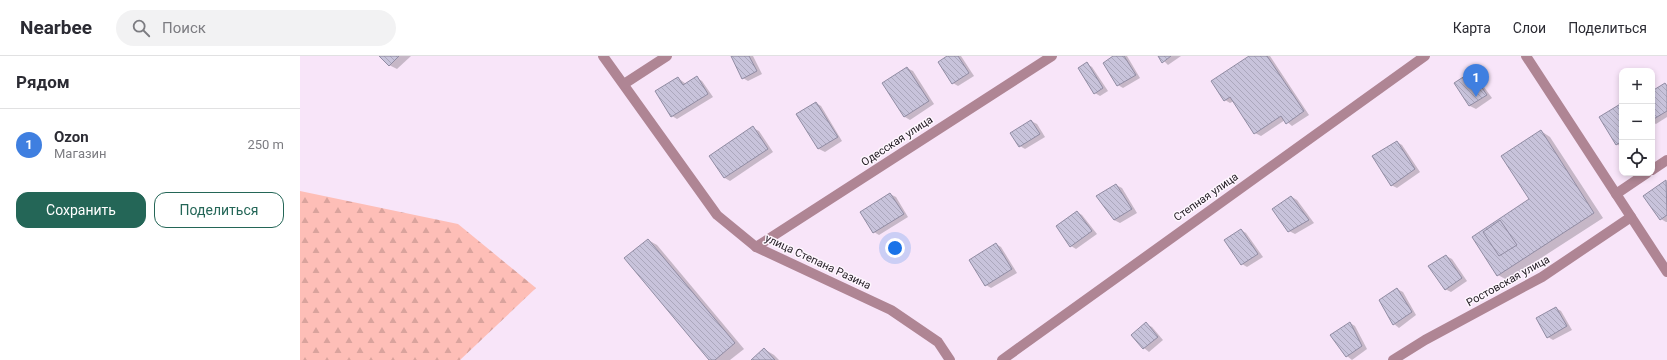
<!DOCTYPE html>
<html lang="ru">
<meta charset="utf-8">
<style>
:root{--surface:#fff;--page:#f2f2f3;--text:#2b2b33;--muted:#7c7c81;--line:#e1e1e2;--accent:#246657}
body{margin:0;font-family:Roboto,sans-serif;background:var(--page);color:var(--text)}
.controls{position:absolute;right:12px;top:12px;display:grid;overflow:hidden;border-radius:8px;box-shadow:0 2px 6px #0003}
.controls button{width:36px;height:36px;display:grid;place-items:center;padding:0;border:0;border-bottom:1px solid var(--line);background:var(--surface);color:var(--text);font:20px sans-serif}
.you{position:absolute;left:595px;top:192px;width:14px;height:14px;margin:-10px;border:3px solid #fff;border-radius:50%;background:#1a73e8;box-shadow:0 0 0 6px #1a73e833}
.badge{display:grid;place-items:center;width:26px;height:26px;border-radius:50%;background:var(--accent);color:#fff;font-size:13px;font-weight:700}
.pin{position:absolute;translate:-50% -33px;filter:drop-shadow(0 1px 2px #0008)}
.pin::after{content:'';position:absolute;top:21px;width:14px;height:12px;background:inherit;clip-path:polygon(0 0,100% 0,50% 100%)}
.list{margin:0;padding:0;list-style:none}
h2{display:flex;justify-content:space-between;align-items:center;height:52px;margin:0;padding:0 16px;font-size:17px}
h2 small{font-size:13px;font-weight:400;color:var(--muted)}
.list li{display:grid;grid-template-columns:26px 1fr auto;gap:12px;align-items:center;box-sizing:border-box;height:72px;padding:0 16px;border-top:1px solid var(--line)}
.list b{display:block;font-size:15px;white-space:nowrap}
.list p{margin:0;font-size:13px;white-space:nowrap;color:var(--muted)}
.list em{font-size:13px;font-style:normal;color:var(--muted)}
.actions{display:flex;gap:8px;padding:12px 16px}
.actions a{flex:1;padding:9px 0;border:1px solid var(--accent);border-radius:12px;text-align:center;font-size:14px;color:var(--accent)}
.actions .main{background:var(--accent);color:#fff}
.icon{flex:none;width:22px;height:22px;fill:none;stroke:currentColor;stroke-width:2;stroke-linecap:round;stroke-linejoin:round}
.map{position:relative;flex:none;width:1367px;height:304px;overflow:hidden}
header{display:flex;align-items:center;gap:24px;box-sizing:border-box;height:56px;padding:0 20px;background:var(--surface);border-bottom:1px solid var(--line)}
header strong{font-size:19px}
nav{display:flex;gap:22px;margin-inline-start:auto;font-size:14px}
.search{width:280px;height:36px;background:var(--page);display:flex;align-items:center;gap:10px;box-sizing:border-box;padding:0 14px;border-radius:22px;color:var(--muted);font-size:15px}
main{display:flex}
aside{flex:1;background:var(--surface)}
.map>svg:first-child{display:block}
</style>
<header>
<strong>Nearbee</strong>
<div class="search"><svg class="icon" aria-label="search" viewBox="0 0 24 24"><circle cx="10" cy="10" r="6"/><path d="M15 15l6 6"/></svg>Поиск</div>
<nav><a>Карта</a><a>Слои</a><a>Поделиться</a></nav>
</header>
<main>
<aside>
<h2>Рядом<small></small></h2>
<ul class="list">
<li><span class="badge" style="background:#3f7fe0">1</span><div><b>Ozon</b><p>Магазин</p></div><em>250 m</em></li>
</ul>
<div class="actions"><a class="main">Сохранить</a><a>Поделиться</a></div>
</aside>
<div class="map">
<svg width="1367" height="304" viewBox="0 0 1367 304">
<defs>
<pattern id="forest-firs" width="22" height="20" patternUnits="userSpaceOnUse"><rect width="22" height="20" fill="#febeb7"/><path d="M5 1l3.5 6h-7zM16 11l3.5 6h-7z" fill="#d9a39d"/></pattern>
<pattern id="building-back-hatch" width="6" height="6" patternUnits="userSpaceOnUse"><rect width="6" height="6" fill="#c8c3db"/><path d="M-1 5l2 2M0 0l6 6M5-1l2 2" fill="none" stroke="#aba7bc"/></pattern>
</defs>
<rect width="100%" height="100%" fill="#f8e5f9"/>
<path fill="url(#forest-firs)" d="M0,135L158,168L236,232L160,304H0Z"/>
<g fill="#0003">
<path d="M81,0H111L97,13L89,9Z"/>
<path d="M432,0H453L462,18L448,25L443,22Z"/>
<path d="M649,0H661L674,20L658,30L653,27Z"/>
<path d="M815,0H827L840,22L823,32L818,29Z"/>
<path d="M859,0H881L868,9Z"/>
<path d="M951,0H970L1009,59L992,70L985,64L961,80L955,77L934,45L930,47L925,44Z"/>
<path d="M787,8L792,11L808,35L800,40L795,37Z"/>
<path d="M607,12L613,15L634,48L610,64L605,61Z"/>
<path d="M1171,17L1176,20L1192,42L1176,53L1170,50L1155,27Z"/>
<path d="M378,22L386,28L397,22L402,25L413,41L377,63L372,60Z"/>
<path d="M1365,28L1367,29V61L1356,68L1352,66V36Z"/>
<path d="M516,47L521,50L542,85L525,96L519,93L498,58Z"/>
<path d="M1322,48V91L1316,88Z"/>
<path d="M731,65L737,68L745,81L725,93L720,90Z"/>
<path d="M453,72L459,75L473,96L430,125L425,122L410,100Z"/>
<path d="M1241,75L1250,81L1303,162L1207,224L1198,219L1231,144Z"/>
<path d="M1097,86L1102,89L1120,116L1097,132L1091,129Z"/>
<path d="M1367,125V166H1366L1361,163L1345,141Z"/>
<path d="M816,129L822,132L837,157L820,167L814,164Z"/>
<path d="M590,138L596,141L608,161L579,179L574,176Z"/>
<path d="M992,141L997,144L1014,167L995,178L989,175Z"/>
<path d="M777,156L782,159L797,178L776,193L771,190Z"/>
<path d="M941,174L946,177L963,201L947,211L942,208Z"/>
<path d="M348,184L357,189L444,293L430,304H410Z"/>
<path d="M696,188L701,191L717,217L691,232L686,229Z"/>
<path d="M1146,200L1152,203L1167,225L1151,236L1145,233Z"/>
<path d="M1097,233L1103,236L1116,259L1099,272L1094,268Z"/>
<path d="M1256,252L1261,255L1272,274L1253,284L1248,281Z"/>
<path d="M1050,267L1055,270L1067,293L1052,304L1047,300Z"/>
<path d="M846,268L852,271L863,284L849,296L844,292L833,279Z"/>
<path d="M464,293L474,299L479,304H453Z"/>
</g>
<g fill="url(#building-back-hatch)" stroke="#918ca3">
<path d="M79,0H99L89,10Z"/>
<path d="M431,0H449L457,15L442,23Z"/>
<path d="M647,0H658L669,17L652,28L638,6Z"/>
<path d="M813,0H824L836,19L817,30L803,7Z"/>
<path d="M858,0H871L862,7Z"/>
<path d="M949,0H967L1004,55L986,68L981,60L954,78L930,41L924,45L911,25Z"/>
<path d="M787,6L803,32L794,38L778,12Z"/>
<path d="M607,11L629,45L604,61L582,27Z"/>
<path d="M1171,16L1187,39L1169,50L1154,27Z"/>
<path d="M397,20L408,38L371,61L355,35L378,21L383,29Z"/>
<path d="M1365,27L1367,30V55L1352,64V35Z"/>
<path d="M516,46L538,81L518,93L496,58Z"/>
<path d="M1322,47V85L1316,89L1299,61Z"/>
<path d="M731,64L740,78L719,91L710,77Z"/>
<path d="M453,70L468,93L424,122L409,100Z"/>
<path d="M1241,74L1294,157L1197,220L1172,181L1229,143L1201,100Z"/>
<path d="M1097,85L1115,113L1091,130L1072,100Z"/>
<path d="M1366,124L1367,159L1360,164L1343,140Z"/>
<path d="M816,128L832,153L814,164L796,140Z"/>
<path d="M590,137L604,158L573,177L560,156Z"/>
<path d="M991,140L1009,164L988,176L972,153Z"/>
<path d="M777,155L792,175L770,191L756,170Z"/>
<path d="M1200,164L1217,189L1199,200L1183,176Z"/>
<path d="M941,173L958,198L941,209L924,184Z"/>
<path d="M348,183L435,287L415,304H409L324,202Z"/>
<path d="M696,187L712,213L685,230L669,204Z"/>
<path d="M1146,199L1162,222L1145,234L1128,210Z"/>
<path d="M1097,232L1112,256L1093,269L1079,244Z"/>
<path d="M1256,251L1267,270L1247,282L1236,262Z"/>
<path d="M846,266L858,281L843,293L831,279Z"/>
<path d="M1050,266L1062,290L1046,301L1030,279Z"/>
<path d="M464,292L475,304H451Z"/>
</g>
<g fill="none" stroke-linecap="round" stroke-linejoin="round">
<g stroke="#af8594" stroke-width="10">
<path d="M303,0L417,159L456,191L591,254L638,286L650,304"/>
<path d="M1226,0L1367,216"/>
<path d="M324,28L367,0"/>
<path d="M1352,114L1367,104"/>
<path d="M1316,138L1347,117"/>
<path d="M456,191L752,0"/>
<path d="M702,304L1125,0"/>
<path d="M1093,304L1125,284L1242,221L1331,161"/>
</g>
</g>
<g text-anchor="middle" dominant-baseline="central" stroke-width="3" stroke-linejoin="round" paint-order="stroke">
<g font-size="11" fill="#1f1920" stroke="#fef6fe">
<text transform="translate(597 85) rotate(-33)">Одесская улица</text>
<text transform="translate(906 141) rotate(-35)">Степная улица</text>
<text transform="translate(518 206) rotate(25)">улица Степана Разина</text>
<text transform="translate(1208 225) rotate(-29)">Ростовская улица</text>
</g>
</g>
</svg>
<div class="controls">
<button>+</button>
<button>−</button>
<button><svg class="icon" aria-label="locate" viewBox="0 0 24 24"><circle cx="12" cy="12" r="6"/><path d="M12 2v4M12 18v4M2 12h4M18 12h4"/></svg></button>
</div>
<div class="you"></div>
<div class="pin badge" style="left:1176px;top:41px;background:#3f7fe0">1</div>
</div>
</main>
